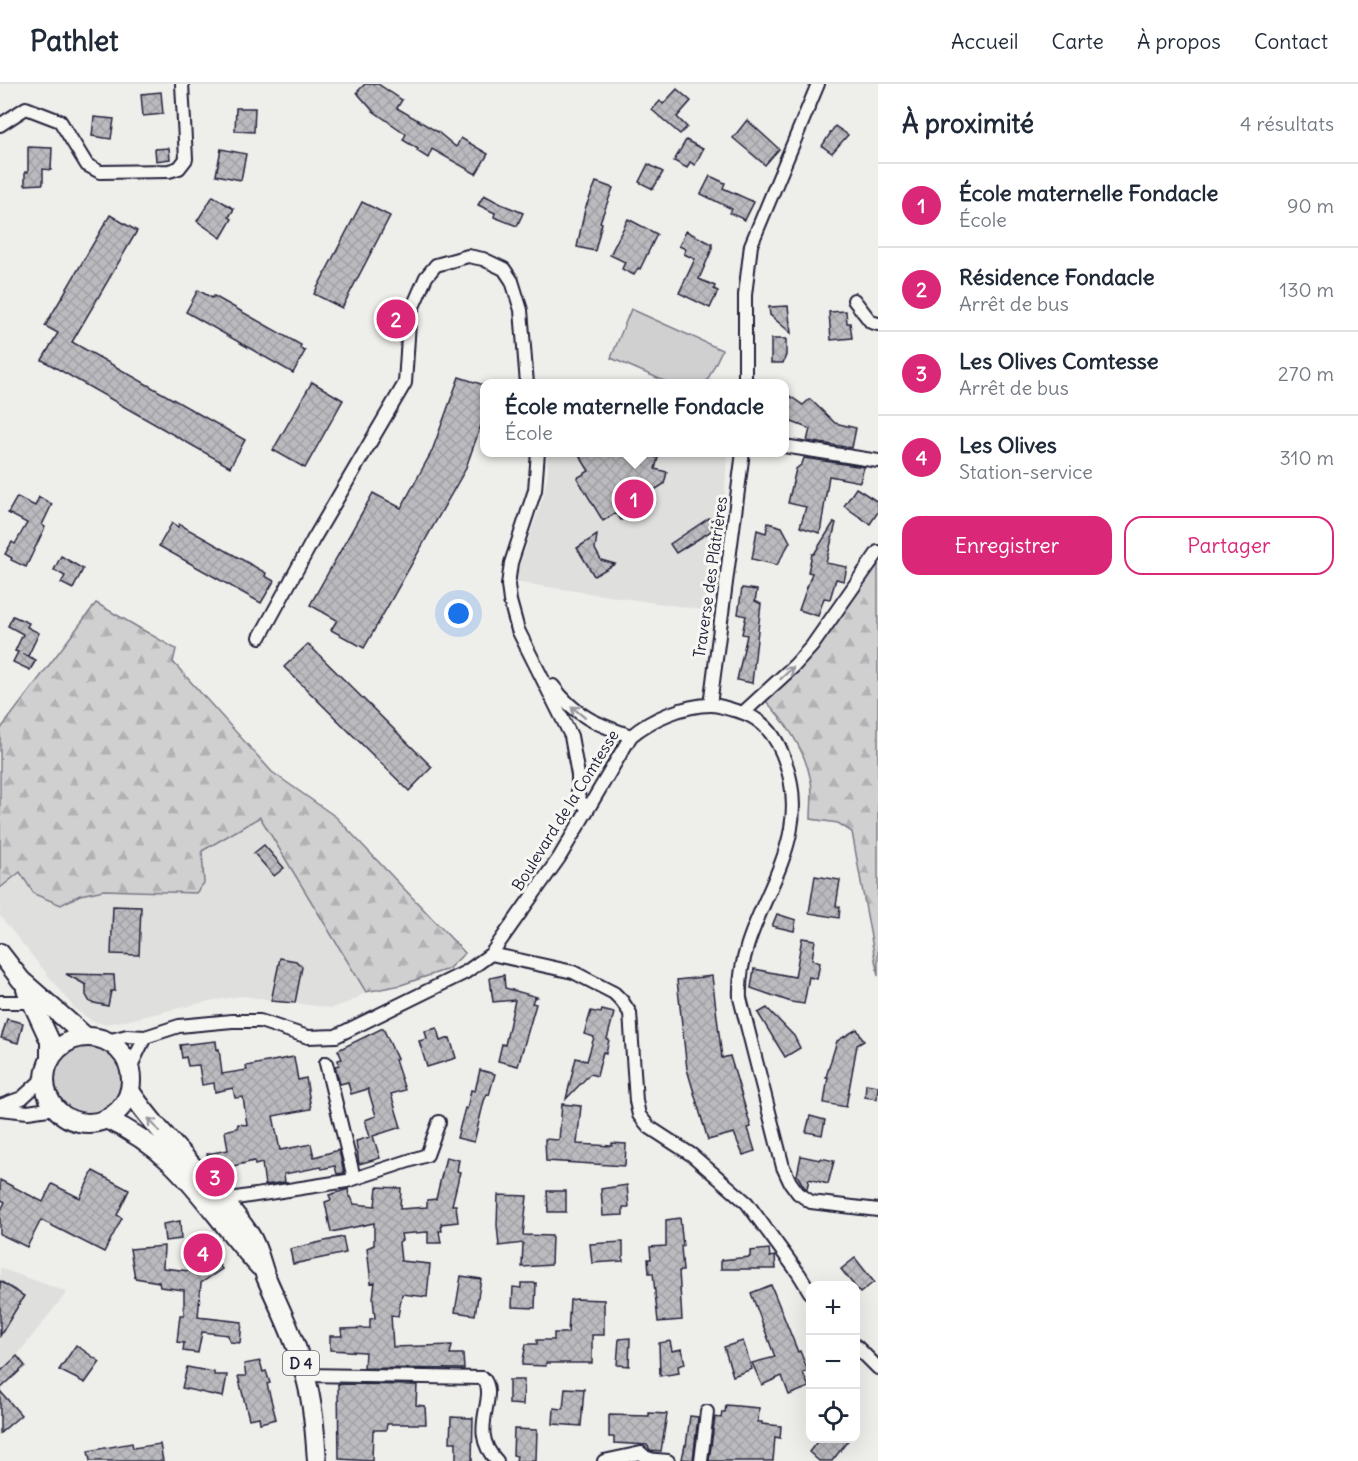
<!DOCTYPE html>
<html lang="fr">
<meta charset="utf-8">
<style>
:root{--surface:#fff;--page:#f2f2f3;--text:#1f2937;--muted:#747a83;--line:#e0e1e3;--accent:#db2777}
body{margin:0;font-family:Delius,sans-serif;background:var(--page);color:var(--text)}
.controls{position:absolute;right:18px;bottom:18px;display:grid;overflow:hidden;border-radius:12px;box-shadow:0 6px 24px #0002}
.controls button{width:54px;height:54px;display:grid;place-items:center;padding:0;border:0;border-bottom:2px solid var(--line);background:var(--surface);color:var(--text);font:30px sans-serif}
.you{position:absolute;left:459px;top:530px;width:21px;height:21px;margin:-15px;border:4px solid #fff;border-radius:50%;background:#1a73e8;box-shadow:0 0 0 9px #1a73e833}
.badge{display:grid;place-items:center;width:39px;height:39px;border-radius:50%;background:var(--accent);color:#fff;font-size:20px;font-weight:700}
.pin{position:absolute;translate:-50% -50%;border:3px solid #fff;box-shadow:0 2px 6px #0006}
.popup{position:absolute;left:480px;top:295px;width:309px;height:78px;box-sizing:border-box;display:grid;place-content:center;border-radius:12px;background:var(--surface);filter:drop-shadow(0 2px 4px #0005);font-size:20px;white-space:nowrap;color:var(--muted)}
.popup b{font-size:22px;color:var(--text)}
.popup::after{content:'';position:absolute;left:50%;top:100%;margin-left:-12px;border:12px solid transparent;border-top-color:var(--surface)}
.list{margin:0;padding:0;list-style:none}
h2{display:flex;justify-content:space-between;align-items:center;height:78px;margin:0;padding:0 24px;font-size:26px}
h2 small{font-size:20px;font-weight:400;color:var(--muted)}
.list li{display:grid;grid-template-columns:39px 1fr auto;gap:18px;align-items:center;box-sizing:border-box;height:84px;padding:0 24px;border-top:2px solid var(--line)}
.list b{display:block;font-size:22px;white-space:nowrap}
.list p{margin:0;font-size:20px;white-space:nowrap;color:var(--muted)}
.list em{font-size:20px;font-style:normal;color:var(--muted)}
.actions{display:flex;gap:12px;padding:18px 24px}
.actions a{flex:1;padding:14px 0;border:2px solid var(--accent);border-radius:18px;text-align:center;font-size:21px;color:var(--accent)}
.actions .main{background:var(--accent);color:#fff}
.icon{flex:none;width:33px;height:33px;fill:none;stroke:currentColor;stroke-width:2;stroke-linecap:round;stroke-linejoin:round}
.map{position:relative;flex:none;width:878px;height:1377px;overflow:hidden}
header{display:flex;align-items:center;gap:36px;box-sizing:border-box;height:84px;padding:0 30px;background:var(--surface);border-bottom:2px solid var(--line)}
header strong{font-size:28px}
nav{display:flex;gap:33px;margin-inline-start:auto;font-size:21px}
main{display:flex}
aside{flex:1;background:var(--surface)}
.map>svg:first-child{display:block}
</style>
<header>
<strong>Pathlet</strong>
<nav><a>Accueil</a><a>Carte</a><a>À propos</a><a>Contact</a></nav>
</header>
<main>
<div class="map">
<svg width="878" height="1377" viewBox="0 0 878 1377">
<defs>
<pattern id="forest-firs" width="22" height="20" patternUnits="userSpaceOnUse" patternTransform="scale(1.5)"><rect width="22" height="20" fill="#d0d0d1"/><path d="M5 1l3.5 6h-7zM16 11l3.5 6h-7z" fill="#b2b2b4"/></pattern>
<pattern id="building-cross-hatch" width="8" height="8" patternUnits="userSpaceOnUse" patternTransform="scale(1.5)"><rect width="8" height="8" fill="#bbbbbf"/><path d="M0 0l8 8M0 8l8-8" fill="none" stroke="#a0a0a5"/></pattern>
</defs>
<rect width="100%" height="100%" fill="#eeeeeb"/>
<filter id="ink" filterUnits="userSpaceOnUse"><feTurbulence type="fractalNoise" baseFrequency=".0167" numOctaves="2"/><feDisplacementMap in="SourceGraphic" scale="12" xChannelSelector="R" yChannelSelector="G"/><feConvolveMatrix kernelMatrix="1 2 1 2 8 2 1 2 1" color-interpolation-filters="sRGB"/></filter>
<g filter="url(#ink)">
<g fill="#dfdfde">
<path d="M547,369H727L723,442L711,527L514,498L544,410L548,388Z"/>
<path d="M260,733L366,908L352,917L332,924L242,912L209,917L125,937L103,940L92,937L76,926L0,832V804L20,788L34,810L61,821L80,811L104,806L196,809L204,799L202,767Z"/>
<path d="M0,1184L67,1208L18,1270L27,1281L0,1305Z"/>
</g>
<g fill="#d0d0d1" stroke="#797986" stroke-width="1.5">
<path d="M631,225L722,266L706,299H669L611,274Z"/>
<circle cx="88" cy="995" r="34"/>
</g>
<g fill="url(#forest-firs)" stroke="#797986" stroke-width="1.5">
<path d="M878,475V892L852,748L838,739L811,735C811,723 813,709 811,697C805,665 786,638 764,615Z"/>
<path d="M96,519L176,565L173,578L272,688L336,733L465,869L448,885L401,901L366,908L260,733L202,767L204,799L196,809L104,806L80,811L61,821L34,810L20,788L0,804V646Z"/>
</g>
<g fill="url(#building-cross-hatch)" stroke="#22223b" stroke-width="1.5">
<path d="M365,0H378L402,16L397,24L438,48L456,63L461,54L488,70L476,90L432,65L428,74L417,67L418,65L403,56L406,50L373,27L359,11L357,8Z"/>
<path d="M677,5L691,17L677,33L687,43L680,50L652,26L660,17L663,20Z"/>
<path d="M161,8L163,30L143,32L141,10Z"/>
<path d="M236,24H255L254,48L235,47Z"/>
<path d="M94,33L114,35L111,55L92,52Z"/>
<path d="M747,36L779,65L765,81L733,54Z"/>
<path d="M835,42L848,51L832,69L822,62Z"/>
<path d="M686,56L703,65L695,81L690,78L687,84L674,77Z"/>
<path d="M28,63L52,64L51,86L43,85V100L25,101V88H28Z"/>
<path d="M169,64L170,75L156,77L155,65Z"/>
<path d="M221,65L246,70L241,96L216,91Z"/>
<path d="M648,80L663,88L653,105L639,98Z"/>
<path d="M710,92L725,99L723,104L754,118L745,136L730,129L732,125L701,110Z"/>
<path d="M596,98L613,104L600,138L602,139L595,167L577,163L585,125Z"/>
<path d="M484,111L501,120L523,129L517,142L494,133L495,129L478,121Z"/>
<path d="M213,112L234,125L229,133L232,135L221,154L197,137Z"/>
<path d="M362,118L390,132L342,224L314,210Z"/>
<path d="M110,131L137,147L72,258L245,356L230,383L42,276L58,249L45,242Z"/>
<path d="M628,135L657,150L640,185L638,184L634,191L622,185L625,178L610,171Z"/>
<path d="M686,147L712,160V165L699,195L715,202L714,205L718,207L710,224L679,209L695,175L684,170L686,165L679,162Z"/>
<path d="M198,206L212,214L214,212L301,261L300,264L305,267L293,289L186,228Z"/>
<path d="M788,222L791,249L770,231L769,223Z"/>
<path d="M846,227L847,239H850L852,254L831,256L829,228Z"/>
<path d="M771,255H786V271L783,279H771Z"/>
<path d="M459,293L484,301V333L465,386L364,564L331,546L337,536L310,521L373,409L401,424L432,367Z"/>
<path d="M312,298L343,316L305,384L273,366Z"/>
<path d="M784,308L803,321L810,315L835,339L856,344L852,364L807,357L810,345L784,335Z"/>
<path d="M578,369H647L646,371L658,374L655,385L667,388L664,400L643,413L647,420L621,436L616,429L603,437L577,394L589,387Z"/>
<path d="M804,374L864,383L860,398L829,392L820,449L800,443L806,423L788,419L796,385L802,380Z"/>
<path d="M856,404L878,418V428L870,440L844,422Z"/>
<path d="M17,413L35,422L39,413L52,420L42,441L45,443L26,483L11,476L12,474L5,470L12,458L15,460L27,439L8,429Z"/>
<path d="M709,434L716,444L676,469L670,460Z"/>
<path d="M834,438L836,439L826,479L847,483L844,497L836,495L830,515L824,514L818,532L799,526L812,489L808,488L812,470H814Z"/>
<path d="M172,439L178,443L179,440L266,489L265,492L274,497L261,519L159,462Z"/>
<path d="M768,439L782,443L790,458L777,481L752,475L757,446L766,449Z"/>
<path d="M597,451L595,465L601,476L615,480L594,492L577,464Z"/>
<path d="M61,472L83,485L73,505L61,499L65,492L54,486Z"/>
<path d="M742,504L757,506L755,517L761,520L752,599L737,596L747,551L742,550L746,532L738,530Z"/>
<path d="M13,532L29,539L27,543L39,549L28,572L23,570L36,576L30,586L13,578L18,568L15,567L23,550L8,542Z"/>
<path d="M308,560L432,683L409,707L284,583Z"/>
<path d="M264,761L284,784L274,792L254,769Z"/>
<path d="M815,792L840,796L836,822L840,823L839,834L809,829Z"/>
<path d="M113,822L141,823L139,871L111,870Z"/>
<path d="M777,830L796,836L794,847L772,842Z"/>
<path d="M802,854L815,856L812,876L820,879L817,895L809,893L804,920L791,918L751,904L754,885L795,893Z"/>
<path d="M280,874L296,877L302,883L295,919L271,917Z"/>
<path d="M66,890L114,891L115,907H111L108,922L90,918L86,911V901Z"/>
<path d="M504,891L505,904L537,913L534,914L532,919L536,920L518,982L498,977L502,960L505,961L515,916L493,918L490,894Z"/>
<path d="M712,892L722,974L730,972L751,1043L748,1044L755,1067L743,1071L734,1049L708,1056L687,985L677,896Z"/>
<path d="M767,924L794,952L800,964L785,973L758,929Z"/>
<path d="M602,926L614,929L607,955L609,956L606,969L603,968L597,992L590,990L566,1015L576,974L587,977L594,953L584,950L591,927L601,929Z"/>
<path d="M7,935L23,939L18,959L1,954Z"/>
<path d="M383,944L397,975L395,976L405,1006L391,1010L401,1043L373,1052L380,1074L359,1080L356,1057L370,1053L365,1036L376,1032L368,1005L351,1010L348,998L340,1000L335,982L339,981L338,976L342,975L338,966Z"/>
<path d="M437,944L440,957L450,954L456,974L427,983L419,957L427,955L425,947Z"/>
<path d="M857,945L864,957L857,961L846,1023L824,1019L828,993H826L837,957Z"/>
<path d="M216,957L217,966L219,965L222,990L247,986L246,982L294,973L298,996L306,994L311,1025L273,1032L280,1066L311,1060L314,1073L339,1066L344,1089L337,1090L335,1082L322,1085L321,1083L284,1090L285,1098L265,1101L262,1079L255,1081L254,1077L213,1087L207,1070L228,1066L225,1047L237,1044L238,1040L247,1041L243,1013L235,1014L233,1004L215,1008L214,999L202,1001L199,981L188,982L186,973L182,974L180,961Z"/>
<path d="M480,986L495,990L489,1011L487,1010L484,1017L474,1058L457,1054L465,1024L467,1025L471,1006L475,1007Z"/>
<path d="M866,1000L878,1002L877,1015L865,1013Z"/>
<path d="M562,1020L581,1022L577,1060L612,1062V1059L626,1060L625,1082L546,1077L545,1055L559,1056Z"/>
<path d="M810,1032L825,1036L822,1051L806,1048Z"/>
<path d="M801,1072L820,1076L821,1074L834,1077L828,1100L809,1095L807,1105L804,1103L797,1091Z"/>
<path d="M446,1073L459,1076L457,1087L460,1088L452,1121H456L458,1138L441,1140L442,1147H439L441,1159H428V1148L401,1150L402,1156L399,1158L401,1177L430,1180L427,1213L402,1210L398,1232L391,1231L393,1263L452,1261L450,1270H463L464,1285L364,1284L365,1268L330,1266V1252H342L341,1245L370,1244V1235L375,1234L373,1214L375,1198L371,1199L367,1164L374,1161V1139L331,1148L325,1118L331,1116L329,1111L348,1105L349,1113H351L354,1120L375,1122L377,1103L401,1104L400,1125L427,1123V1116L436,1115Z"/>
<path d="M93,1087L129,1106L117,1131L122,1134L104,1168L41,1136L27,1163L0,1150V1128L5,1118L0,1115V1096L43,1118L52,1100L80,1114Z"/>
<path d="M627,1101L629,1123H623V1131L603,1132L601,1105Z"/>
<path d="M547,1107H566V1128H548Z"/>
<path d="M498,1111L527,1112L523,1151L552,1152L551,1181L522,1183L523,1159L499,1162L497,1141Z"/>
<path d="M680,1134L683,1162H681L683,1187H679L682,1236L658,1238L653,1189H649L648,1175H651L650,1163L666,1162V1136Z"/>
<path d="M180,1137L181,1155L165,1157L163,1140Z"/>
<path d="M198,1150L222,1185L201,1199L198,1233L242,1238L240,1259L230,1258L228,1251L202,1248L198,1269L183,1267L184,1259L177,1258L180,1231H184V1206L160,1203L159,1198L135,1194L130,1165L164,1162L163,1184L208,1189L186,1158Z"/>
<path d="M343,1153L346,1169L293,1180L290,1165Z"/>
<path d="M623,1158V1177L592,1179L590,1160Z"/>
<path d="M769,1165L770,1173L775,1172L776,1185H721V1176L750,1173V1167Z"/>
<path d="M855,1174L874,1198L860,1209L841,1185Z"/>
<path d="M461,1192L481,1195L475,1231L455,1228Z"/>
<path d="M0,1197L24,1212L0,1252Z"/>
<path d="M521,1199H536L535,1224L512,1223L513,1203L521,1204Z"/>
<path d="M771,1201L798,1268L800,1267L808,1287L803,1289L809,1303L789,1311L782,1292L762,1301L752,1279L775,1273L751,1209Z"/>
<path d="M577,1215L604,1216V1251H592V1279H546V1282L522,1281L526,1260H537V1256H554V1249H568L570,1216Z"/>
<path d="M630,1254L629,1282L617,1281L619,1255Z"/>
<path d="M670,1257L672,1267L682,1265L685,1280L678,1282L679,1289L660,1292L659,1259Z"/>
<path d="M743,1257L752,1285L733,1292L724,1263Z"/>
<path d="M76,1261L100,1278L85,1299L59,1286Z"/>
<path d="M17,1272L25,1282L0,1305V1288Z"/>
<path d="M260,1277L263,1288L266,1287L270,1299L267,1300L276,1335L260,1339L259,1333L249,1335L238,1292H246L244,1280Z"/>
<path d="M187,1283L214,1288V1291H227L223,1313L182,1304Z"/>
<path d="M509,1296H524L523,1321L509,1320Z"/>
<path d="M338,1300L417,1301L416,1321L425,1322L426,1340H387L386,1346H373L372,1377L339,1375Z"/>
<path d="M565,1304L584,1305L581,1342L553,1340L554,1324L563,1325Z"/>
<path d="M0,1307L21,1331L0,1349Z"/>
<path d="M726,1321L759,1324L758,1338H762V1340L781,1342L780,1354L775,1353L773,1377H709L715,1333L721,1334L722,1328H725Z"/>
<path d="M649,1329L667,1330L661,1367L650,1366L647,1361L614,1359V1353H609V1331L649,1332Z"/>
<path d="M690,1332L698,1333L693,1376L682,1375L685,1361L686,1362Z"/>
<path d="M451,1333L473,1334L472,1377H456V1358H450Z"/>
<path d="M514,1345L537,1346L536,1377H516L517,1372L513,1371Z"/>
<path d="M820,1354H850L832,1377H819L809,1368Z"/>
<path d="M132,1359L133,1364L160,1360L163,1377H90L88,1367Z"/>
</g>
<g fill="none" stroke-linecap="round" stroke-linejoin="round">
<defs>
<g id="street">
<path d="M0,41L26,24L60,37L87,81L100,88L169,87L179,84L186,75L182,0"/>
<path d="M854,216L871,238L878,240"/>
<path d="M745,300V211L751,161L818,0"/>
<path d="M784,362L878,377"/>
<path d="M538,368L535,406L511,479L508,501L510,517L518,546L571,652L578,691V711L580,717L588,724"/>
<path d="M260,553L313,456L405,299L409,238L412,225L426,193L436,181L468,172L483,175L504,185L512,197L521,226L527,300"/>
<path d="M553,602C575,632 596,640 631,652"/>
<path d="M710,621L743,368"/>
<path d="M744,628L794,582L812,562L878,468"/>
<path d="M491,870L573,888L614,909L622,917L630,929L636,1017L639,1031L649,1043L692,1071L747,1119L799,1190L810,1208"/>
<path d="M0,918H33"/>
<path d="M107,957L127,952L145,953L179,942L232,937H260L308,953L336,952L466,888L491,870L559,774L631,652C651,635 684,621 711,621C718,621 726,624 733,626C757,631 773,646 782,669C823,767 736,825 740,914L783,1083L790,1098L798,1109L811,1118L878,1126"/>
<path d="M326,979L354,1094"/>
<path d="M130,984L145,953"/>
<path d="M0,1022L22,1014L45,993"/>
<path d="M0,1025L28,1028L55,1024"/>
<path d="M223,1116L347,1097L427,1071L439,1038"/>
<path d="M856,1262L878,1284"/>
<path d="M305,1291L483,1294C500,1313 466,1346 497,1377"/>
<path d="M604,1377L641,1369C647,1377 659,1376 668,1377"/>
<path d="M701,1377L707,1328"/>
</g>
<g id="primary">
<path d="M0,869L21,896L86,953"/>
<path d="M26,905L50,957V976"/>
<circle cx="88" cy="996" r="43"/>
<path d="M130,1007C165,1059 215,1099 250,1151C258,1163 261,1180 266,1193C280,1225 296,1257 305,1291C313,1319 315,1348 317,1377"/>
<path d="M106,1035C182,1069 206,1125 259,1182"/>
</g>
</defs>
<use href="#street" stroke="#22223b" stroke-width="16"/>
<use href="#primary" stroke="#22223b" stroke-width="22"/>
<use href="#street" stroke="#f6f6f2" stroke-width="12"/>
<use href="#primary" stroke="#f6f6f2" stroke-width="18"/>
</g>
<defs><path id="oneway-shaft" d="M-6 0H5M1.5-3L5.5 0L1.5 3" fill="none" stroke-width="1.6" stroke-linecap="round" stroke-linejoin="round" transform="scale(1.5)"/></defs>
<g stroke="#9797a0">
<use href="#oneway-shaft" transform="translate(787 589) rotate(-43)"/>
<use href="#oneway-shaft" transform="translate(578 628) rotate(-140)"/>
<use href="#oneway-shaft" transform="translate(154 1041) rotate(-130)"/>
</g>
</g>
<g text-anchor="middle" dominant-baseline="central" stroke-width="6" stroke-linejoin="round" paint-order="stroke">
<rect fill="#f6f6f2" stroke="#626272" stroke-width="1.5" x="283" y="1267" width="36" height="24" rx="4.5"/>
<g font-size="15" font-weight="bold" fill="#22223b">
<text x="301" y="1279">D 4</text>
</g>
<g font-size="16" fill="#22223b" stroke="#f6f6f2">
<text transform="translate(710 493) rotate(-82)">Traverse des Plâtrières</text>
<text transform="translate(565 726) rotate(-58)">Boulevard de la Comtesse</text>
</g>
</g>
</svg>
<div class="controls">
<button>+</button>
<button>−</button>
<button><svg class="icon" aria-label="locate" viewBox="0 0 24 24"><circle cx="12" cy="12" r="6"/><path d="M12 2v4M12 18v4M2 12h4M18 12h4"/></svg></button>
</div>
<div class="you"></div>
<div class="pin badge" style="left:634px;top:415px">1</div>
<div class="popup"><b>École maternelle Fondacle</b>École</div>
<div class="pin badge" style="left:396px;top:235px">2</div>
<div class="pin badge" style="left:215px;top:1093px">3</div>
<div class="pin badge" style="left:203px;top:1169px">4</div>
</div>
<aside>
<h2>À proximité<small>4 résultats</small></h2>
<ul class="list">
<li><span class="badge">1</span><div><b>École maternelle Fondacle</b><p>École</p></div><em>90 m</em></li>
<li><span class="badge">2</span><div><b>Résidence Fondacle</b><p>Arrêt de bus</p></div><em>130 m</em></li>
<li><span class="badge">3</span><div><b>Les Olives Comtesse</b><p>Arrêt de bus</p></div><em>270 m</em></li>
<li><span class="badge">4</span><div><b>Les Olives</b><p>Station-service</p></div><em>310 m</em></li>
</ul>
<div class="actions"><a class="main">Enregistrer</a><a>Partager</a></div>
</aside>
</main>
